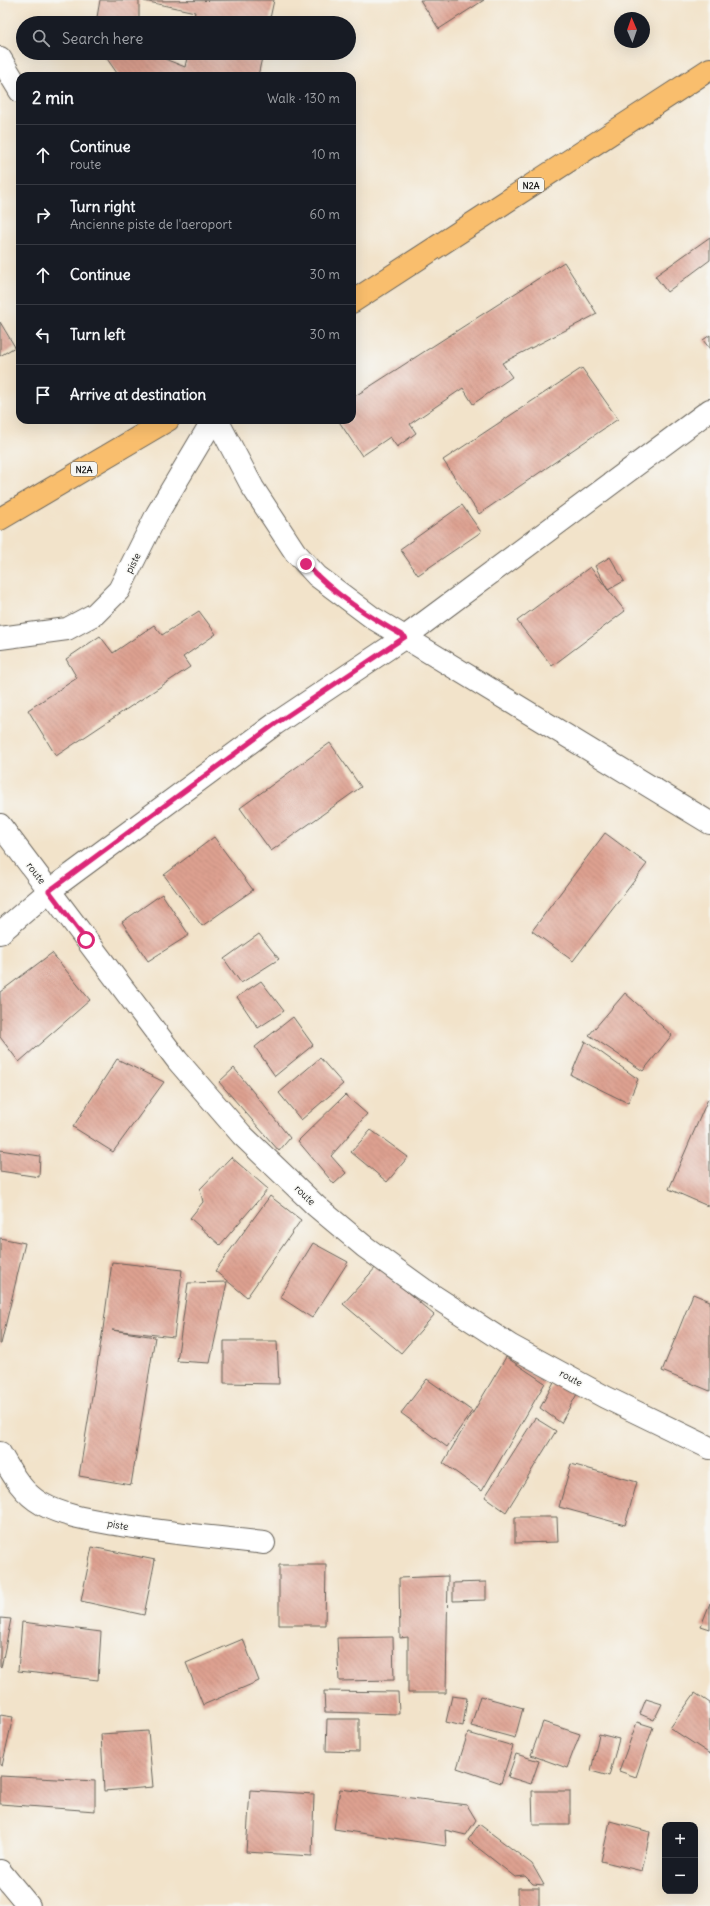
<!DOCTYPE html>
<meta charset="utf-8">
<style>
:root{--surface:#171b24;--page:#242831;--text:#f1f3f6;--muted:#9ea1a6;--line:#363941}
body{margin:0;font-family:Delius,sans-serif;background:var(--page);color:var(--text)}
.controls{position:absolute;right:12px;bottom:12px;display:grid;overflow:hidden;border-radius:8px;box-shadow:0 4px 16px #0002}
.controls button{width:36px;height:36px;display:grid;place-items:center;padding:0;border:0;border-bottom:1px solid var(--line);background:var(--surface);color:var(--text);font:20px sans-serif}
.compass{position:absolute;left:614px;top:12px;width:36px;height:36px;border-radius:50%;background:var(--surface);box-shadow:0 4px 16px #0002;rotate:358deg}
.stop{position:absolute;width:12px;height:12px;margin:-9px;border:3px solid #db2777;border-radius:50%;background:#fff}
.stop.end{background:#db2777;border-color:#fff;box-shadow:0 1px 4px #0008}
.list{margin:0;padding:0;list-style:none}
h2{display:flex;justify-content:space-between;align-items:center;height:52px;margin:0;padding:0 16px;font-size:17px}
h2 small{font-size:13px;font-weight:400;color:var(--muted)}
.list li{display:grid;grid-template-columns:26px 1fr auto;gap:12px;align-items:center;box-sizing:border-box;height:60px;padding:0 16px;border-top:1px solid var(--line)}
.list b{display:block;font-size:15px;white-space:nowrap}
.list p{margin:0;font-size:13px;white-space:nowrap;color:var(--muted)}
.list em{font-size:13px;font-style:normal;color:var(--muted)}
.icon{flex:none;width:22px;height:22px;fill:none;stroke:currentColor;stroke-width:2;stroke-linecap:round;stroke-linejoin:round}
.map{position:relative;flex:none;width:710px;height:1906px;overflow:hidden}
.search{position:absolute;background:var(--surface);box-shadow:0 4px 16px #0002;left:16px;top:16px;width:340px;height:44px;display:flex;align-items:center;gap:10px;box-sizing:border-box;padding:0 14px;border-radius:22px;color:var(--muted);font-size:15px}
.panel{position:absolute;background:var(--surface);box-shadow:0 4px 16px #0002;left:16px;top:72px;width:340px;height:352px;border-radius:12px}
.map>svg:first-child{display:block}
</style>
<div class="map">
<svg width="710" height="1906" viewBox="0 0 710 1906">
<defs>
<pattern id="building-back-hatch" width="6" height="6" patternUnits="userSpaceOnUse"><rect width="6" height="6" fill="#dda090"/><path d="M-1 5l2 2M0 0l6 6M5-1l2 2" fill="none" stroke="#bd897c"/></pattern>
</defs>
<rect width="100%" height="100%" fill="#f6f6f2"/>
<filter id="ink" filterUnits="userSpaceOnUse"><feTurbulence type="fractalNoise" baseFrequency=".025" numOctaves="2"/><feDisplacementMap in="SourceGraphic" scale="8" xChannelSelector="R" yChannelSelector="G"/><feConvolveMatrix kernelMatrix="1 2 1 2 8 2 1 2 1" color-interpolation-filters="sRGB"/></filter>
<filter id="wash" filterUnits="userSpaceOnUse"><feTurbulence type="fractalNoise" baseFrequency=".012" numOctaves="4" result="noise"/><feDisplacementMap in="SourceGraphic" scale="16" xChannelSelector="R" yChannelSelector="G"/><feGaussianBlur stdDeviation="0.9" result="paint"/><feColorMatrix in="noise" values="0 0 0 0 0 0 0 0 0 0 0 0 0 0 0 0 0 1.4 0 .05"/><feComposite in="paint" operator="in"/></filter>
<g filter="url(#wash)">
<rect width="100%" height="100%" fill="#f2e3ca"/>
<g id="blocks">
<g fill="url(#building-back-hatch)">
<path d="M100,0H139V23H96Z"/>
<path d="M274,0L269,23H193L195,12L144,1Z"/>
<path d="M420,0H484L439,29Z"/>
<path d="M103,53H159L165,59L185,67L188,53H263L258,76H119Z"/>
<path d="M710,237V260L667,292L655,276Z"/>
<path d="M564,262L597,314L502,363L512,377L473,404L463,388L410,424L416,433L397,447L390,437L362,456L338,420H352V398Z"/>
<path d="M0,322L15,347L0,356Z"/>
<path d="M710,335V349L703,340Z"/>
<path d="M582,368L618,419L479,514L443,460Z"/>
<path d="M462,505L481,532L418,575L400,549Z"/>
<path d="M610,557L624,581L608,590L595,566Z"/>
<path d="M590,567L625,611L552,666L517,621Z"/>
<path d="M199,611L216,634L183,657L190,667L56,756L28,710L77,678L66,659L100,636L113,653L154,625L162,635Z"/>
<path d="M330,743L361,787L271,851L240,808Z"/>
<path d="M605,833L647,864L573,961L532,931Z"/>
<path d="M214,837L253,890L202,926L164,875Z"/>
<path d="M162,894L189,935L148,961L122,922Z"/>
<path d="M259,934L279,959L241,983L224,959Z"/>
<path d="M52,953L90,1000L19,1062L0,1037V992Z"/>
<path d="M261,981L284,1011L258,1028L237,997Z"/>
<path d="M625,993L672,1035L643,1071L589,1035Z"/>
<path d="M293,1017L313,1045L275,1076L255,1047Z"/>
<path d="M585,1041L638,1079L628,1103L571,1075Z"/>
<path d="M320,1058L343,1084L301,1120L279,1093Z"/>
<path d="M117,1059L164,1082L113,1152L73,1127Z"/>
<path d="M234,1068L290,1138L279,1151L219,1082Z"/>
<path d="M345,1095L367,1114L331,1156L346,1173L334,1184L298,1141Z"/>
<path d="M708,1099L710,1100V1207L669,1189Z"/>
<path d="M371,1130L408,1157L387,1182L351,1152Z"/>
<path d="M0,1150L40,1156L39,1177L0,1171Z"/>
<path d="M231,1157L268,1189L220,1245L190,1218L203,1202L200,1189Z"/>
<path d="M270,1196L301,1220L247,1297L215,1271Z"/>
<path d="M0,1238L25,1243L1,1344H0Z"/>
<path d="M313,1243L348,1262L312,1318L280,1297Z"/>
<path d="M112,1262L182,1270L174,1337L112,1330L155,1337L131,1485L79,1476L103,1329Z"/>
<path d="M377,1266L434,1315L401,1353L343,1304Z"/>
<path d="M227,1282L210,1363L177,1361L188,1283Z"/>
<path d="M693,1294L710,1301V1391L662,1371Z"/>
<path d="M224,1341H277L279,1384L224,1383Z"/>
<path d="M506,1357L545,1383L482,1491L443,1463Z"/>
<path d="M427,1379L472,1411L447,1447L401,1413Z"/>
<path d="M555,1380L577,1394L561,1423L540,1408Z"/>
<path d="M535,1418L556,1431L506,1512L485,1497Z"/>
<path d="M571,1464L637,1482L625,1525L559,1507Z"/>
<path d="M515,1517H557L558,1542L515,1543Z"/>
<path d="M92,1547L155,1560L144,1615L81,1601Z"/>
<path d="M279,1565H326L325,1625H279Z"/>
<path d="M448,1576L446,1693H408V1637L400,1638L399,1578Z"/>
<path d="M486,1582V1600L453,1601V1583Z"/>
<path d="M710,1603V1629L701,1626Z"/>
<path d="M0,1618L11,1619L1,1668L0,1667Z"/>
<path d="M22,1622L101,1632L98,1680L18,1671Z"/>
<path d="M393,1637L394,1680L339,1681L337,1638Z"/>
<path d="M243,1639L259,1681L203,1705L186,1663Z"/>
<path d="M324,1691L398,1692L399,1714L325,1712Z"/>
<path d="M695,1693L710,1703V1754L670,1728Z"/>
<path d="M452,1696L467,1698L463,1726L446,1722Z"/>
<path d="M480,1696L523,1708L515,1738L471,1726Z"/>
<path d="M646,1699L662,1704L654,1720L640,1714Z"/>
<path d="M0,1715L13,1717L2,1766L0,1765Z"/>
<path d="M327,1719H359V1752L326,1751Z"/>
<path d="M543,1722L580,1734L567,1768L531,1755Z"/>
<path d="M637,1722L653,1727L636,1777L619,1771Z"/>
<path d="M148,1731L153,1787L104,1791L101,1734Z"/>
<path d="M468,1733L513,1746L501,1783L457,1768Z"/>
<path d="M599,1734L619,1739L609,1776L591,1771Z"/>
<path d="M516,1754L539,1761L531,1784L508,1777Z"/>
<path d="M0,1776L95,1781V1811L0,1804Z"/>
<path d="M340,1789L467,1805L476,1820L466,1835L445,1830L446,1846L334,1829Z"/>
<path d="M250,1790L314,1794L312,1856L246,1852Z"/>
<path d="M532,1791H570V1825H533Z"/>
<path d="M610,1821L650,1832L642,1871L601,1861Z"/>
<path d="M479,1824L532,1864L544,1885L533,1884L525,1876L515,1877L468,1840Z"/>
<rect x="518" y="1888" width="21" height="18"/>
</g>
</g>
</g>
<g filter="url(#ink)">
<use href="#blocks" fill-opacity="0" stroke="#676259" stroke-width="1"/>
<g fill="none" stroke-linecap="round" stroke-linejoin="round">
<defs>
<g id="minor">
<path d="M0,58L20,91"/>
<path d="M217,420L253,488L295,552L317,576L373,618L710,823"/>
<path d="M0,638L67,629L95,614L119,590L157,514L213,420"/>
<path d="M0,825L177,1060L242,1135L316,1206L365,1247L423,1289L511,1346L605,1397L710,1448"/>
<path d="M0,933L49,891L275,724L405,637L710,410"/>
<path d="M0,1453C11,1472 22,1493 42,1504C63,1516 92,1520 115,1524C165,1533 214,1537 264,1543"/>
<path d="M0,1871L29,1906"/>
</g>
<g id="highway">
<path d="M352,302L710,69"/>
<path d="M0,519L168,420"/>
</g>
</defs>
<use href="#minor" stroke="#676259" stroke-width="24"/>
<use href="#highway" stroke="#676259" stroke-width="24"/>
<use href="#minor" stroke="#fff" stroke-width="22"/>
<use href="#highway" stroke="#f9be6d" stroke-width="22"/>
</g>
</g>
<g fill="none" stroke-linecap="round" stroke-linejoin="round" filter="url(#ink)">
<path stroke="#db2777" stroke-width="5" d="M86,940L49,891L275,724L405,637C370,617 333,594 306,564"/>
</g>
<g text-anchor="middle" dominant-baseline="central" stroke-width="3" stroke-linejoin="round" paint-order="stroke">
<g fill="#f6f6f2" stroke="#5d5d5c" stroke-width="1">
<rect x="518" y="178" width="26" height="14" rx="3"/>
<rect x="71" y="462" width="26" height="14" rx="3"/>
</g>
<g font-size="9" font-weight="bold" fill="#1c1c1c">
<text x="531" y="185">N2A</text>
<text x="84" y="469">N2A</text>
</g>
<g font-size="10" fill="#1c1c1c" stroke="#f6f6f2">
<text transform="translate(133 563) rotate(-63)">piste</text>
<text transform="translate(36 873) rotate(53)">route</text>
<text transform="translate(305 1195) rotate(44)">route</text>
<text transform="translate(571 1378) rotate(28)">route</text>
<text transform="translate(118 1525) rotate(10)">piste</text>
</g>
</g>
</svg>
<div class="controls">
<button>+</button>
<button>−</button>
</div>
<svg class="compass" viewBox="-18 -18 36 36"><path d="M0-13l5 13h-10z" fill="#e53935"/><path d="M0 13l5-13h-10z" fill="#9ea1a6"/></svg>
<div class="stop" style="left:86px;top:940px"></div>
<div class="stop end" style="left:306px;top:564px"></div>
<div class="search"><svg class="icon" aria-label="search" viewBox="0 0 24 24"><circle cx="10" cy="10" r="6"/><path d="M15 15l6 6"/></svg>Search here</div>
<section class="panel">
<h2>2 min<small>Walk · 130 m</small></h2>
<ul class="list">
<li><svg class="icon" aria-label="ahead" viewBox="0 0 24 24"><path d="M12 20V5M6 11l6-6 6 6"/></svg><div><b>Continue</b><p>route</p></div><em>10 m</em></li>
<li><svg class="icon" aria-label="right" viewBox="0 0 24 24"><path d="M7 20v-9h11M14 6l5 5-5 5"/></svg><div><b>Turn right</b><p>Ancienne piste de l'aeroport</p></div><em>60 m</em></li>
<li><svg class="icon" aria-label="ahead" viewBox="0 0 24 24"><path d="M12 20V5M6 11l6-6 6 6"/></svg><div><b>Continue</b></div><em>30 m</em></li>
<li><svg class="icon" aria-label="left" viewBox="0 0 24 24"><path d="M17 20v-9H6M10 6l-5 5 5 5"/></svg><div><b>Turn left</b></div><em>30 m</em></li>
<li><svg class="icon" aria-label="arrive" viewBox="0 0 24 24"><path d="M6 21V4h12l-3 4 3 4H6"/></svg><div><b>Arrive at destination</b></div></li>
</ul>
</section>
</div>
